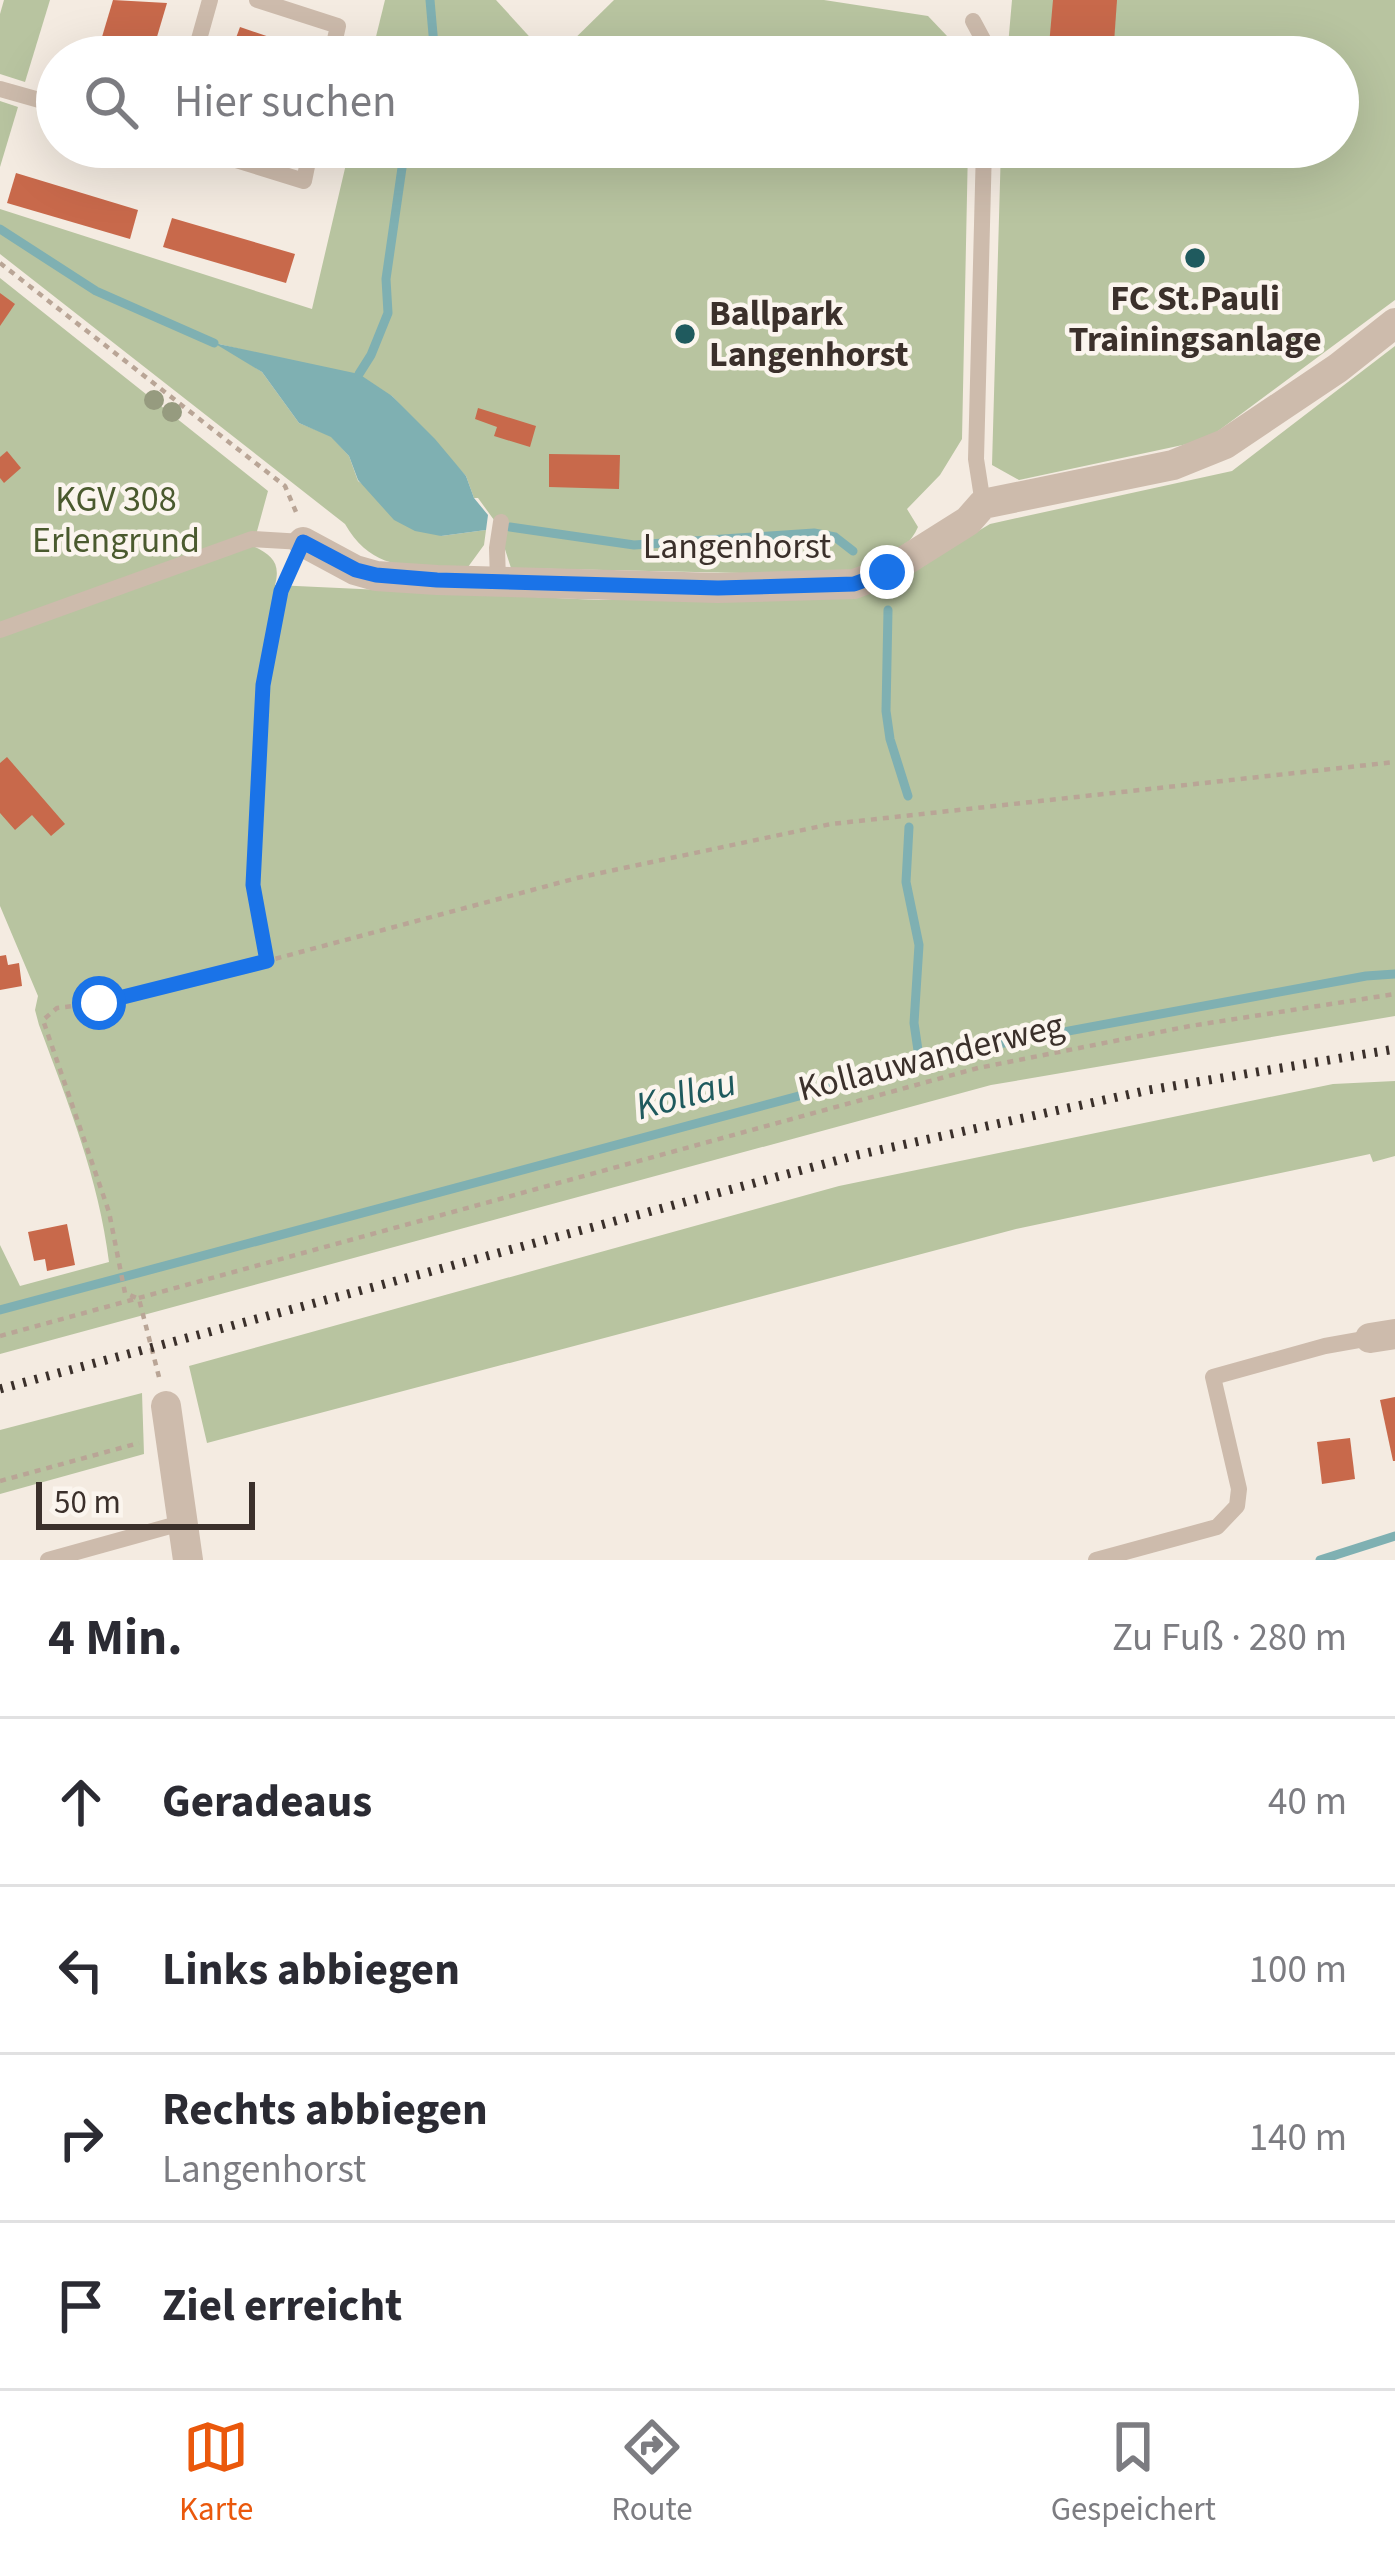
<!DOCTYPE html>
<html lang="de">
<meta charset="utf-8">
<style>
:root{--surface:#fff;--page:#f7f7f7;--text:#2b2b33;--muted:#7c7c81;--line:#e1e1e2;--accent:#ea580c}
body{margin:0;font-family:"Source Sans 3",sans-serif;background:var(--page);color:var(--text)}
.scale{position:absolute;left:36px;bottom:30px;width:219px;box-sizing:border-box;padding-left:12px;border:6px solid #3b302b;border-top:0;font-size:33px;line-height:42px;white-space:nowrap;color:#3b302b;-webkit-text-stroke:9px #fbf5ee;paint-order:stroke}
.stop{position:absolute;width:36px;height:36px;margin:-27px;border:9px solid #1a73e8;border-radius:50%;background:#fff}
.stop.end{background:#1a73e8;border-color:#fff;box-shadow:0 3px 12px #0008}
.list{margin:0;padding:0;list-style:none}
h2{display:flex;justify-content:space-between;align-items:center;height:156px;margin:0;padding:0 48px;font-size:51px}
h2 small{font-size:39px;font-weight:400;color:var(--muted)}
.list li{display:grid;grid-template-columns:78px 1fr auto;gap:36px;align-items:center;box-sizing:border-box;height:168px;padding:0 48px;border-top:3px solid var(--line)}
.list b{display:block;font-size:45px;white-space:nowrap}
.list p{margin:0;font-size:39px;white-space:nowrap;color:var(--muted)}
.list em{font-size:39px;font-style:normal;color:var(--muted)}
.icon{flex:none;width:66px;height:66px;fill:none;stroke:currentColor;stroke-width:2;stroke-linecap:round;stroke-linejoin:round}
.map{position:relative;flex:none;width:1395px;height:1560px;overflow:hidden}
.search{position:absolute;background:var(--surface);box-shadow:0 12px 48px #0002;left:36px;right:36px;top:36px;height:132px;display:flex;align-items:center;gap:30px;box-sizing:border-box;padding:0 42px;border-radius:66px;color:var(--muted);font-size:45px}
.sheet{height:828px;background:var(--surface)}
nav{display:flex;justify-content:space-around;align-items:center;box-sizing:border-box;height:168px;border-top:3px solid var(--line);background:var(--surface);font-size:33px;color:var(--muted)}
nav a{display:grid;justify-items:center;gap:6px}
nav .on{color:var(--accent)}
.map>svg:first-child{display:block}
</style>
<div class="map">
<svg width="1395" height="1560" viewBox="0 0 1395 1560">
<rect width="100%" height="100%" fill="#f4ebe1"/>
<g fill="#b8c4a0">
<path d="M4,0H50L25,82L0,74V14Z"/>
<path d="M385,0H496L548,57H371Z"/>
<path d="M614,0H824L928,16L967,57H556Z"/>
<path d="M1012,0H1395V300L1206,440L1019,480L992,465L1001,147H1338V57H1007Z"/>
<path d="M0,101L18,107L0,167Z"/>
<path d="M350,147H968L962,439L940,475L907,509L918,527C905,558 866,566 836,575L511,568L503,543L509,524L494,520L478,498H474L466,476L392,396L285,360L219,344L262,372L299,423L331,436L349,456L358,481L441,536L486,530L484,545L468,567C417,566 374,575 345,524L0,254V209L312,309Z"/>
<path d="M0,278L268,491L253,546C272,555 281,563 275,585L599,600L855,595L891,583L990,524L1232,471L1395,346V1016L991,1085L0,1354V1245L20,1286L109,1262C99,1179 68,1103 39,1025L35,1010L38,996L0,906Z"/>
<path d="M1395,1081V1156L1373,1162L1370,1154L1016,1229L207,1443L189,1366L839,1186L1333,1084Z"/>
<path d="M142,1393L144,1454L0,1494V1430Z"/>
</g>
<path fill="#7fb0b2" d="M214,343L359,374L392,396L435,439L466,476L474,498L488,515L486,530L441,536L415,531L394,520L358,480L349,456L331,437L299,423L262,372Z"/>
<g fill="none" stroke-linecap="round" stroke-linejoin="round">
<g stroke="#7fb0b2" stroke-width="9">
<path d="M430,0L435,57"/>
<path d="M0,229L96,291L214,343"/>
<path d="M359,374L371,355L388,313L386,279L405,147"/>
<path d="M510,527L634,545L814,533L835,537L853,551"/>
<path d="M888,610L886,711L890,739L908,796"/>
<path d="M909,827L906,882L919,945L914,1023L920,1064"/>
<path d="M0,1310L982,1047L1366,976L1395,974"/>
<path d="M1320,1560L1395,1536"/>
</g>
</g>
<g fill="#c8694b">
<path d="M113,0L167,3L151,57H96Z"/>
<path d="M1053,0H1117L1113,57H1048Z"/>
<path d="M240,27L293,45L289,57H229Z"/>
<path d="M16,173L138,210L130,239L7,203Z"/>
<path d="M172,218L295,254L286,283L163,247Z"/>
<path d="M0,293L15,304L0,326Z"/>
<path d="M478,408L536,426L530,447L494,436L497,427L475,419Z"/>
<path d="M7,451L21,468L4,483L0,478V457Z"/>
<path d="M549,454L620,455L619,489L549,487Z"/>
<path d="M7,757L65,824L51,836L32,815L15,830L0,813V763Z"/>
<path d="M6,955L8,965L19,963L22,986L0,990V956Z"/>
<path d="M67,1224L75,1265L47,1271L45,1259L34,1261L28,1232Z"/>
<path d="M1395,1397V1461H1393L1380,1400Z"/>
<path d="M1350,1438L1355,1479L1322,1484L1317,1442Z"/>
</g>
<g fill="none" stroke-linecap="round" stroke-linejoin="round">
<g stroke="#b9a596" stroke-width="4.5" stroke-dasharray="6 6" stroke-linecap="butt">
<path d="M0,263L285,486L296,512"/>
<path d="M267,959L253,885L264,685L281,591L290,568"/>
<path d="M0,1336L978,1068L1190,1026L1395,994"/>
<path d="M159,1377L139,1299L125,1293L109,1212L43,1020L57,1008L99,1003L267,961L577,878L831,824L1395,762"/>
<path d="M0,1481L139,1443"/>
</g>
<g stroke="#cdbbac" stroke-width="16">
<path d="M257,0L338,26L331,57"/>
<path d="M973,21L987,47V57"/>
<path d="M194,57L210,0"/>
<path d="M0,89L57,105"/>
<path d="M194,147L304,181L311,147"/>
<path d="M983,504L976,459L984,147"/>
<path d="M498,581L497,548L501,522"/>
<path d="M0,630L252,539L303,542"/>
<path d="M48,1560L181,1523"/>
<path d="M1096,1560L1217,1527L1237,1506L1239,1489L1213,1377L1325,1346L1370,1338"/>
</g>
<g stroke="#cdbbac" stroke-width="30">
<path d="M303,542L355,570L376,576L437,580L718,588L854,584L887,572L968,521L983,504L1173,465L1225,444L1338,368L1395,323"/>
<path d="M1370,1338L1395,1334"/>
<path d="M166,1406L188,1560"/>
</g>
<path stroke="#3b302b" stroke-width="9" stroke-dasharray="3 9" stroke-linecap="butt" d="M0,1389L857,1155L1149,1090L1395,1049"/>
</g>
<g fill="#969b7f">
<circle cx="154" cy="400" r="10"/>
<circle cx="172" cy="412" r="10"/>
</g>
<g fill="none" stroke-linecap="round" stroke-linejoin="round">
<path stroke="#1a73e8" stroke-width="15" d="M99,1003L267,961L253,885L263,685L281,591L303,542L356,570L376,575L437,580L718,588L854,584L887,572"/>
</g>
<g fill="#1f5a5e" stroke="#fbf5ee" stroke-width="4.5">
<circle cx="1195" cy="258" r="12"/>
<circle cx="685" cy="334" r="12"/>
</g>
<g text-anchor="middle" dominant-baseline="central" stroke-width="9" stroke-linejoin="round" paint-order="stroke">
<g font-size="36" font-weight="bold" fill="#3b302b" stroke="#fbf5ee">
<text x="1195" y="298">FC St.Pauli<tspan x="1195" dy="41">Trainingsanlage</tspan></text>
<text x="709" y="313" text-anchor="start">Ballpark<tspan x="709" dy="41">Langenhorst</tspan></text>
</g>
<g font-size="36" fill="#4a5a2e" stroke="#fbf5ee">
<text x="116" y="499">KGV 308<tspan x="116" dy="41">Erlengrund</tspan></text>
</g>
<g font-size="36" fill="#3b302b" stroke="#fbf5ee">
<text x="737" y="546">Langenhorst</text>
<text transform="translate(931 1057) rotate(-14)">Kollauwanderweg</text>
</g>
<g font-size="39" font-style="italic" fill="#1f5a5e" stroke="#fbf5ee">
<text transform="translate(686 1095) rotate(-15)">Kollau</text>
</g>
</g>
</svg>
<div class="scale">50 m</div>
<div class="stop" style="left:99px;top:1003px"></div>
<div class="stop end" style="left:887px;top:572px"></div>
<div class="search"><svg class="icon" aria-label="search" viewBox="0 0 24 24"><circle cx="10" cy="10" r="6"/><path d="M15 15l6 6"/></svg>Hier suchen</div>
</div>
<section class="sheet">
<h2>4 Min.<small>Zu Fuß · 280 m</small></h2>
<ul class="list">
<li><svg class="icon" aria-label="ahead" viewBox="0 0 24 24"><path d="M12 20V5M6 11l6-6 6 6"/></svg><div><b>Geradeaus</b></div><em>40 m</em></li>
<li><svg class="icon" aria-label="left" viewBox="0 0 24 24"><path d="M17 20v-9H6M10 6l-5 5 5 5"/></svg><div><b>Links abbiegen</b></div><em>100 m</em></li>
<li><svg class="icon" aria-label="right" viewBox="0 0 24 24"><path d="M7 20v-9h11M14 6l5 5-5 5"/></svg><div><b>Rechts abbiegen</b><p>Langenhorst</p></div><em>140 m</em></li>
<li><svg class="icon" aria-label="arrive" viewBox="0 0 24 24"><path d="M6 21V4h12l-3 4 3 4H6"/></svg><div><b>Ziel erreicht</b></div></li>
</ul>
</section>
<nav>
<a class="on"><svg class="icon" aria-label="map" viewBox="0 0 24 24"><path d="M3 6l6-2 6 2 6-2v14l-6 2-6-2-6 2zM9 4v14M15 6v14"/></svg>Karte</a>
<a><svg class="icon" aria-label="directions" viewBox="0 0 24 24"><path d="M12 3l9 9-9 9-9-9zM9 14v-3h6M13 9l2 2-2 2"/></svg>Route</a>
<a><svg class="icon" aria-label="saved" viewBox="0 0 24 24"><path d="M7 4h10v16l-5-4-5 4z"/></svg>Gespeichert</a>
</nav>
